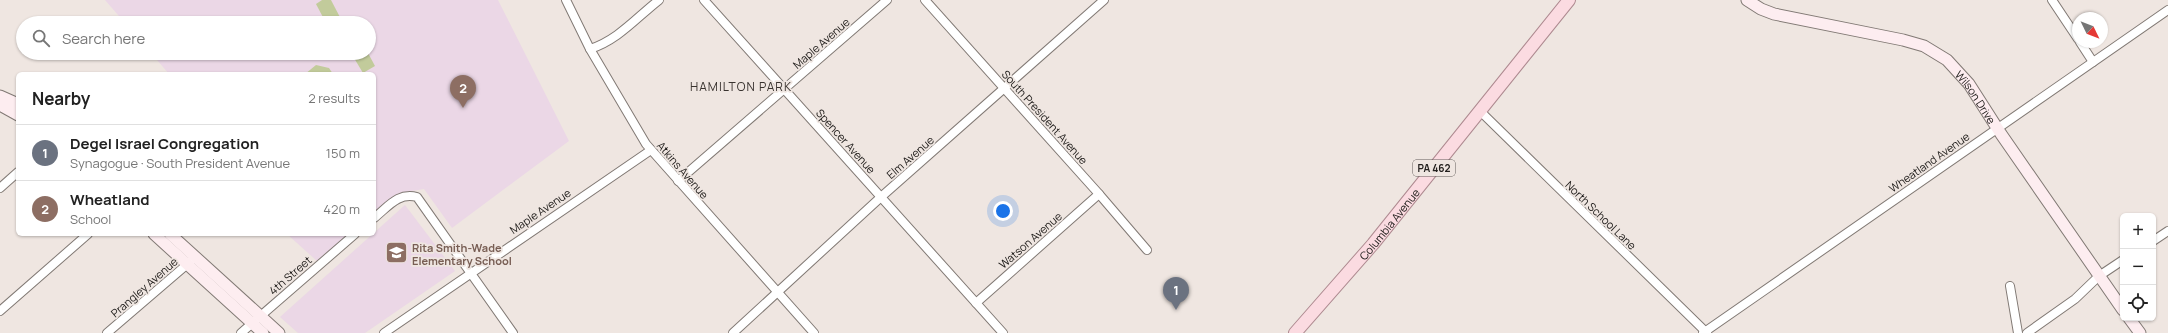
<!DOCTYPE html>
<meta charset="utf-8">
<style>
:root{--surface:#fff;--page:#f2f2f2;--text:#222;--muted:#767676;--line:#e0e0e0;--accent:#d93025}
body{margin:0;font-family:Manrope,sans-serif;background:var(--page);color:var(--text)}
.controls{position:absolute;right:12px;bottom:12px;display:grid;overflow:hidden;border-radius:6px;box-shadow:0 1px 3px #0004}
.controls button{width:36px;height:36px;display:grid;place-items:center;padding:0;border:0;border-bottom:1px solid var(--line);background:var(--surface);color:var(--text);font:20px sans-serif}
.compass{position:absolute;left:2072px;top:12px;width:36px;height:36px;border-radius:50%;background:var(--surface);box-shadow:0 1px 3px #0004;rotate:133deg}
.you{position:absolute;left:1003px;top:211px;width:14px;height:14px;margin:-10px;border:3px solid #fff;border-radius:50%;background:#1a73e8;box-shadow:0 0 0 6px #1a73e833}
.badge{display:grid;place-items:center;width:26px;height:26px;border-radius:50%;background:var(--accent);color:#fff;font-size:13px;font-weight:700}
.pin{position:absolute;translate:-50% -33px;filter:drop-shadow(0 1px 2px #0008)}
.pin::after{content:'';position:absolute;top:21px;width:14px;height:12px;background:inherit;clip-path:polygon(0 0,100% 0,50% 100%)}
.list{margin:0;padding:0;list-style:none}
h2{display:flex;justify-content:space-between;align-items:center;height:52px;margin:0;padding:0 16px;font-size:17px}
h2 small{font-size:13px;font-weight:400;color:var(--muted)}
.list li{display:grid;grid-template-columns:26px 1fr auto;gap:12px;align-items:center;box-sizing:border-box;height:56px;padding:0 16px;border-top:1px solid var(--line)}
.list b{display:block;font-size:15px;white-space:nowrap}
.list p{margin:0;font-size:13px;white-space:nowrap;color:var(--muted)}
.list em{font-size:13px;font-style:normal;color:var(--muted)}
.icon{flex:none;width:22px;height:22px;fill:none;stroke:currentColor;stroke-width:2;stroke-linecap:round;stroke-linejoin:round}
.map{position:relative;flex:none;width:2168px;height:333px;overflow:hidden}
.search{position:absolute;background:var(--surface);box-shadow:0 1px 3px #0004;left:16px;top:16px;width:360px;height:44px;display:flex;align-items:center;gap:10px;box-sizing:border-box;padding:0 14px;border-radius:22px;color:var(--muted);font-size:15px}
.panel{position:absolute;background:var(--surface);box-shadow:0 1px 3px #0004;left:16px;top:72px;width:360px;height:164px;border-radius:6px}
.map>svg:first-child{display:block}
</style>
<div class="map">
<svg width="2168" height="333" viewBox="0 0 2168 333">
<rect width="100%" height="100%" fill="#efe6e1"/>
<g fill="#ebd7e6">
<path d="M105,0H498L569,141L452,228L424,189L400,193L374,214V74H169L151,53H369V23H125Z"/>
<path d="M405,205L455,271L365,333H298L280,317Z"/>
<path d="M287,234H349L317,261Z"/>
</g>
<g fill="#c2cb9b">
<path d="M322,0H331L343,23H326L316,4Z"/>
<path d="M351,53H368L375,66L363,73Z"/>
<path d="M316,65L329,68L333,74H305Z"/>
</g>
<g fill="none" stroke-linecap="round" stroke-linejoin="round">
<defs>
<g id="street">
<path d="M566,0L590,49L646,144L814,333"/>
<path d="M704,0L1003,333"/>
<path d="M925,0L1099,194L1147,250"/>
<path d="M2052,0L2078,39"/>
<path d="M2080,42L2093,62"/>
<path d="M590,49C618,40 636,18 659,0"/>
<path d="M1481,112L1707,333"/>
<path d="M678,181L887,0"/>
<path d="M0,188L18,172"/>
<path d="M374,218C388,207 398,192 417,197L513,333"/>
<path d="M2153,241L2168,231"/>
<path d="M2010,286L2018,333"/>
<path d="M976,303L1099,194"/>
<path d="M0,311L88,234"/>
<path d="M107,333L191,261"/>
<path d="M241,333L355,234"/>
<path d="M384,333L651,150"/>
<path d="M733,333L881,197L1104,0"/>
<path d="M1703,333L2168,10"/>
<path d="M2027,333L2075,299L2099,276L2123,260"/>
</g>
<g id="secondary">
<path id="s1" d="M1747,0L1761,9L1774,14L1903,40L1924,46L1947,60L1969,84L2001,134L2123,310"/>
<path d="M0,96L18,104"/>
<path d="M0,105L18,115"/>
<path d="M154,234L263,333"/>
<path d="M170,234L279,333"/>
<path d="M2129,318L2140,333"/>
</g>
<g id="primary">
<path id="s2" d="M1295,333L1373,244L1569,0"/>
</g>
</defs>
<use href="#street" stroke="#817974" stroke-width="10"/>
<use href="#secondary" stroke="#817974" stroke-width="13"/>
<use href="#primary" stroke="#ae8a90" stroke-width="14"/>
<use href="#street" stroke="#fff" stroke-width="8"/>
<use href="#secondary" stroke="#fdedf0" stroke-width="11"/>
<use href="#primary" stroke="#fbdbe1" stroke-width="12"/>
</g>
<defs>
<symbol id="school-square" viewBox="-11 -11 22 22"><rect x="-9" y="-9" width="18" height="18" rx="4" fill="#8d6e63" stroke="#efe6e1"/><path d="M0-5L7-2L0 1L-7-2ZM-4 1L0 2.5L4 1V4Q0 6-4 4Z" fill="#fff"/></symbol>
</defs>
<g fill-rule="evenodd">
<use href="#school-square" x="384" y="240" width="25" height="25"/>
</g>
<g text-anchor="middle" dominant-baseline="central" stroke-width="3.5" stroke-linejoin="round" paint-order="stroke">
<rect fill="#efe6e1" stroke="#605b58" stroke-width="1" x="1413" y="160" width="42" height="16" rx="3"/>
<g font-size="10" font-weight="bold" fill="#23201e">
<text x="1434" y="168">PA 462</text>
</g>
<g font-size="11" fill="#23201e" stroke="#efe6e1">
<text transform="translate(821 43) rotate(-41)">Maple Avenue</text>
<text stroke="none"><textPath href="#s1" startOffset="258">Wilson Drive</textPath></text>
<text transform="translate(1045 117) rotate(48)">South President Avenue</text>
<text transform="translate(846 141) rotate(48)">Spencer Avenue</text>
<text transform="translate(910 157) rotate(-41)">Elm Avenue</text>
<text transform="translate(1929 162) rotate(-35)">Wheatland Avenue</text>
<text transform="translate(683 170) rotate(49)">Atkins Avenue</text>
<text transform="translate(540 211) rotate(-34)">Maple Avenue</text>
<text transform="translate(1601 215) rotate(44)">North School Lane</text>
<text stroke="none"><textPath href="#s2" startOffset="144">Columbia Avenue</textPath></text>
<text transform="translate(1030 240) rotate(-41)">Watson Avenue</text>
<text transform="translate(290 275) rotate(-41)">4th Street</text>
<text transform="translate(144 287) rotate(-41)">Prangley Avenue</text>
</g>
<g font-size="11" font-weight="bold" fill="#785e54" stroke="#efe6e1" text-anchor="start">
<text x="412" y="247">Rita Smith-Wade<tspan x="412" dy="13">Elementary School</tspan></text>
</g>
<g font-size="12" letter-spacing="1" fill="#39332f" stroke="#efe6e1">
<text x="741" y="86">HAMILTON PARK</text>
</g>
</g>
</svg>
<div class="controls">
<button>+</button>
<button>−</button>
<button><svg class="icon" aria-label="locate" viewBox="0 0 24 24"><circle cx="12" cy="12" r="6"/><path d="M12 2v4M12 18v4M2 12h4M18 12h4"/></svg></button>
</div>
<svg class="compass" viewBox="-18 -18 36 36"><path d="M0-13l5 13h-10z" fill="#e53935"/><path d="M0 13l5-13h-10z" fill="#767676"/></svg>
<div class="you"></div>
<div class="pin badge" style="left:1176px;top:310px;background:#6b7280">1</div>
<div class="pin badge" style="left:463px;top:108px;background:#8d6e63">2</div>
<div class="search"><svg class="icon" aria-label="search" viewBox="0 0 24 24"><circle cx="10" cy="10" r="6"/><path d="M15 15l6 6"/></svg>Search here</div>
<section class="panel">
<h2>Nearby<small>2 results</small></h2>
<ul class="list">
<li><span class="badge" style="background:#6b7280">1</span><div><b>Degel Israel Congregation</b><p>Synagogue · South President Avenue</p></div><em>150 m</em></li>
<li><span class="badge" style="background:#8d6e63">2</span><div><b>Wheatland</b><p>School</p></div><em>420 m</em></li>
</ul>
</section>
</div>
